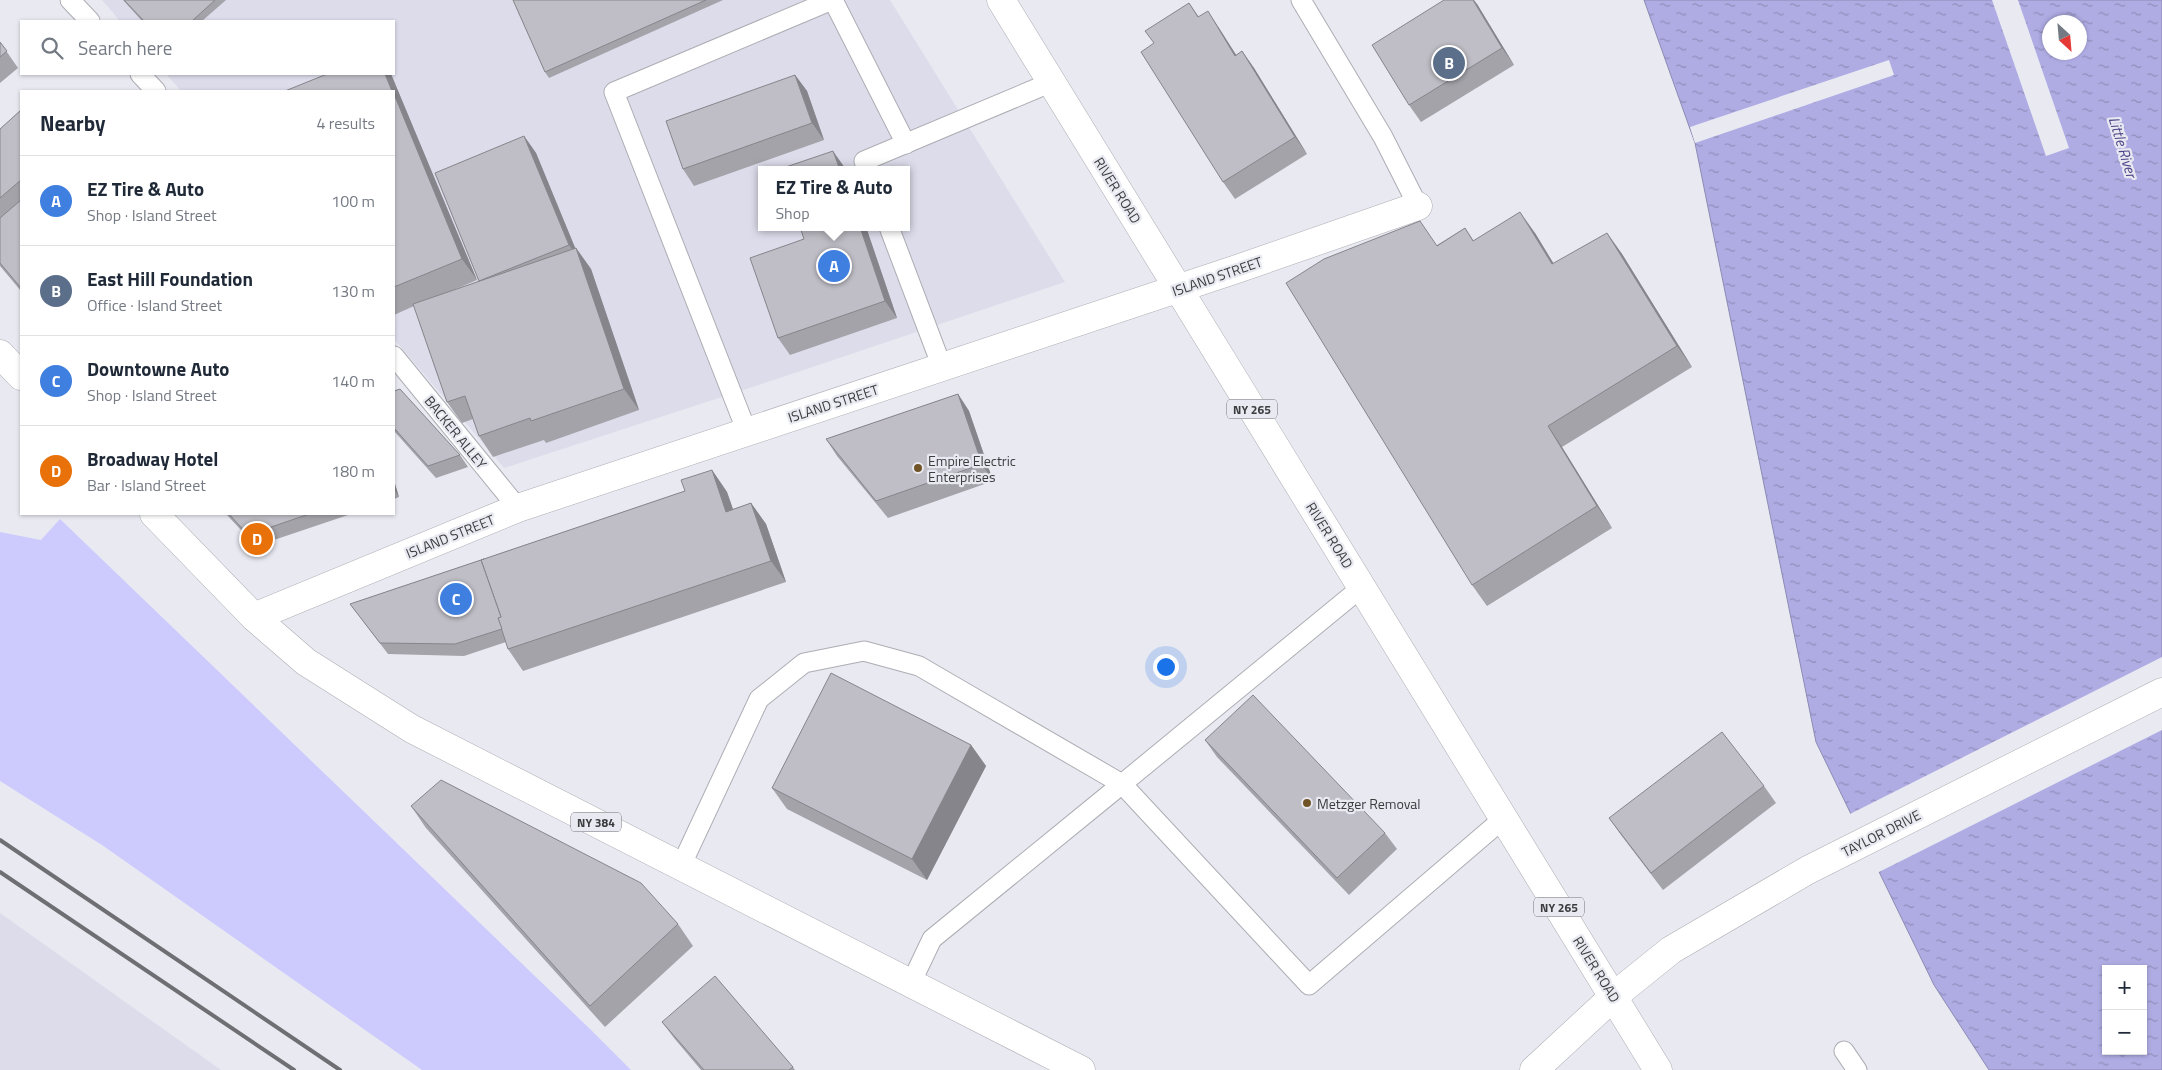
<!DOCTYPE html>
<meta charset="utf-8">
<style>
:root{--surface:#fff;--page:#f6f6f7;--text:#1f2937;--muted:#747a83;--line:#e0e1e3;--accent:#d93025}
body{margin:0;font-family:"Titillium Web",sans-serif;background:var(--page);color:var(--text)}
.controls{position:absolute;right:15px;bottom:15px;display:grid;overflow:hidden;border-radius:0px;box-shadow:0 1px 4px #0004}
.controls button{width:45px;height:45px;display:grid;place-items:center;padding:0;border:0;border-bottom:1px solid var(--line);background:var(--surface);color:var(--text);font:25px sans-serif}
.compass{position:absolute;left:2042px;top:15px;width:45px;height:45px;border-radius:50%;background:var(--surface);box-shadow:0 1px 4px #0004;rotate:154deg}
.you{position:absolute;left:1165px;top:666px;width:18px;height:18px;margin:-12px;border:4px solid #fff;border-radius:50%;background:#1a73e8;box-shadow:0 0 0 8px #1a73e833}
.badge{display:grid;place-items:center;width:32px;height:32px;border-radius:50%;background:var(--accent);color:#fff;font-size:16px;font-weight:700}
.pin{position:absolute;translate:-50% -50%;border:2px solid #fff;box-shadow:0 1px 5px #0006}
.popup{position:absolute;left:758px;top:166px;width:152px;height:65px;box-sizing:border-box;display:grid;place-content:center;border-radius:0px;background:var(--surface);filter:drop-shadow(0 1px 4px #0005);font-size:16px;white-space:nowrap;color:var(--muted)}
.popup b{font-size:19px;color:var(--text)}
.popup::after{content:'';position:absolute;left:50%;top:100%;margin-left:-10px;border:10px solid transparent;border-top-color:var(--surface)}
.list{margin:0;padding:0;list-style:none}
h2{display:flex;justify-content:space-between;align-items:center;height:65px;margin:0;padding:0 20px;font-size:21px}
h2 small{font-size:16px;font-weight:400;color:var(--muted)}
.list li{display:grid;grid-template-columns:32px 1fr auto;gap:15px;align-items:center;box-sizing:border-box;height:90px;padding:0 20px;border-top:1px solid var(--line)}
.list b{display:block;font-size:19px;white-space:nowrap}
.list p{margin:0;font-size:16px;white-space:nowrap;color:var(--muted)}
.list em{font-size:16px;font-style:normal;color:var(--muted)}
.icon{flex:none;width:28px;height:28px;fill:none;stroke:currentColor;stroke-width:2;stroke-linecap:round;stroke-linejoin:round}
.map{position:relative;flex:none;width:2162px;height:1070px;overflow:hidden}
.search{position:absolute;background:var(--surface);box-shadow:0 1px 4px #0004;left:20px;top:20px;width:375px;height:55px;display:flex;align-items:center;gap:12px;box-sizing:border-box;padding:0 18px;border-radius:0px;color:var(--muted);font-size:19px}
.panel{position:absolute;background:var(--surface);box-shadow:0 1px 4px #0004;left:20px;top:90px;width:375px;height:425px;border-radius:0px}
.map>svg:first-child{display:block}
</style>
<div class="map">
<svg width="2162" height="1070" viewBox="0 0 2162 1070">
<defs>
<pattern id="water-ripples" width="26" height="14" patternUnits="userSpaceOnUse" patternTransform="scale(1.25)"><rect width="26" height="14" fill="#aface4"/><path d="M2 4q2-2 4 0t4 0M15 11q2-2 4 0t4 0" fill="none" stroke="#908dba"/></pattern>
</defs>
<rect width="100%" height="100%" fill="#e9e9f2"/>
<g fill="#dcdceb" fill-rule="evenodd">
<path d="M102,0H890L1065,282L783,377L504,468L394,339V91H181L166,74H394V21H120ZM762,170H906V227H762Z"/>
<path d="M0,913L221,1070H0Z"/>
</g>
<path fill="#cdcbfd" d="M60,519L591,1030L631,1070H422L102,845L0,781V532L41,540Z"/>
<path fill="url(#water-ripples)" stroke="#8c8ab2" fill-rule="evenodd" d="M1644,0H2162V1070H1989L1934,985L1816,742L1695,143ZM2050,22H2080V52H2050ZM2106,969H2143V1051H2106Z"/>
<g fill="#e9e9f2">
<path d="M1992,0H2018L2069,148L2046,156Z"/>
<path d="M1889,60L1894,75L1695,143L1690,127Z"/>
<path d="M2162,657V730L1877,873L1848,815Z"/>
</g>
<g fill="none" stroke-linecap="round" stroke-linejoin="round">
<defs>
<g id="service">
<path d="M70,0L90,21"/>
<path d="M833,0L906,144"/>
<path d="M1301,0L1383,137L1418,206"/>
<path d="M140,74L156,91"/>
<path d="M867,170L864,161L1052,82"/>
<path d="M889,227L942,367"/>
<path d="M394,356L518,508"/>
<path d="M747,432L614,92L832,0"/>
<path d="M1362,587L1122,784L1309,985L1504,818"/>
<path d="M681,866L759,699L804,663L864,651L919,666L1122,784L932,939L911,983"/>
<path d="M1844,1051L1857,1070"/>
</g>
<g id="minor">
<path d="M254,617L518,508L1237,269L1418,206"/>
<path d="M1534,1070L1614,996L1671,950L1808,870L2162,692"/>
</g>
<g id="primary">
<path d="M1001,0L1658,1070"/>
<path d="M0,354L21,376"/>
<path d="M154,514L254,617L306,662L412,729L1081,1070"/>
</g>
</defs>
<use href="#service" stroke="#adadb4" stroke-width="21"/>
<use href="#minor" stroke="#adadb4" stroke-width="29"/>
<use href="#primary" stroke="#adadb4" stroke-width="29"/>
<use href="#service" stroke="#fff" stroke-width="19"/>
<use href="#minor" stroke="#fff" stroke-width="28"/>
<use href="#primary" stroke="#fff" stroke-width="28"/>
<g stroke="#6e6e73" stroke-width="4">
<path d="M0,840L340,1070"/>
<path d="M0,872L294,1070"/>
</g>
</g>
<g fill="#a4a3aa">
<path d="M123,0H226L202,21H142Z"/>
<path d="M513,0H723L549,78L545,72Z"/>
<path d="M1189,3L1199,17L1219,28L1236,55L1242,51L1254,68L1307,154L1235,199L1223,182L1154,43Z"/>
<path d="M1477,4L1514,65L1421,122L1409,105Z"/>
<path d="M0,42L18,68L0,83Z"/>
<path d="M327,74H391L477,280L451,291L479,281L524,136L536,153L575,248H576L591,269L639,410L546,443L544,440L493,457L479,436L473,419L462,423L447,402L414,306L394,315V91Z"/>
<path d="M795,75L807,91L824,140L694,186L683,169Z"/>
<path d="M21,110V291L0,266V129Z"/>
<path d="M800,227H866L897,318L790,355L778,338L804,239Z"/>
<path d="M1465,228L1474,241L1535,233L1554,264L1607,233L1622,254L1692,367L1562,447L1612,528L1487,606L1472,585L1437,245Z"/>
<path d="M394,391L460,455L468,467L436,478L394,431Z"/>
<path d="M958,394L969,411L993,481L888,518L837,456L826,439Z"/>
<path d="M712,470L727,492L733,509L751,503L766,524L786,582L523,671L508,649L506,642L464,656L388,654L350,604L685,491Z"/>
<path d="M394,481L399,497L394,499Z"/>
<path d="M226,514H351L256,546Z"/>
<path d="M1205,740L1385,833L1397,849L1349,895L1217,757Z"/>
<path d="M971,745L986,766L927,880L787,809L772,788Z"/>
<path d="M1764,786L1776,803L1663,890L1621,835L1609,818Z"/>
<path d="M411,806L678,924L693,946L605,1027L426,828Z"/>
<path d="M662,1022L793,1067L795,1070H701L674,1038Z"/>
</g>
<g fill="#86858b">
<path d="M1473,0H1474L1477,4L1514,65L1502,48Z"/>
<path d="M1208,11L1219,28L1247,72L1235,56Z"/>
<path d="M1242,51L1254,68L1307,154L1295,137Z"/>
<path d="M385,74H391L477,280L462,259L394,94V91H392Z"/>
<path d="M795,75L807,91L824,140L812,123Z"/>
<path d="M524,136L536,153L581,262L569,245Z"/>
<path d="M833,151L845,168V170H840Z"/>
<path d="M1520,212L1535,233L1567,286L1552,264Z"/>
<path d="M860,227H866L897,318L885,301Z"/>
<path d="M1607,233L1622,254L1692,367L1677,346Z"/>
<path d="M576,248L591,269L639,410L624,389Z"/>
<path d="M958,394L969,411L993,481L982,464Z"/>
<path d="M1548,426L1562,447L1612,528L1597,506Z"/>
<path d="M712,470L727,492L741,533L726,512Z"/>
<path d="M394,481L399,497L394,489Z"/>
<path d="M751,503L766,524L786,582L771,561Z"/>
<path d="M971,745L986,766L927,880L912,859Z"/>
</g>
<g fill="#bfbec6" stroke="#86858b">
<path d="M124,0H215L192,21H144Z"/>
<path d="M513,0H706L545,72Z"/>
<path d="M1444,0H1473L1502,48L1409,105L1372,45Z"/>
<path d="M1189,3L1198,17L1208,11L1235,56L1242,51L1295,137L1223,182L1141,52L1154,43L1145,31Z"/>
<path d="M0,42L7,51L0,57Z"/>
<path d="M327,74H385L392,91H285Z"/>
<path d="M795,75L812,123L683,169L666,121Z"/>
<path d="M394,94L462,259L394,287Z"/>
<path d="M21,110V180L0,198V129Z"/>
<path d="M524,136L569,245L479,281L435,173Z"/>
<path d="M833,151L840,170L780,169Z"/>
<path d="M21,200V288L0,263V218Z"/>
<path d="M1520,212L1552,264L1607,233L1677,346L1548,426L1597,506L1472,585L1286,283L1324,259L1420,221L1437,246L1465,228L1473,241Z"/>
<path d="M800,227H860L885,301L778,338L750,258L804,239Z"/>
<path d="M576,248L624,389L531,421L530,418L479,436L465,396L447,402L413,304Z"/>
<path d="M400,389L460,455L428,466L394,428V391Z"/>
<path d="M958,394L982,464L876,501L826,439Z"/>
<path d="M712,470L726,512L751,503L771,561L508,649L498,618L501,617L481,560L685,491L681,480Z"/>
<path d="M229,514H309L248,535Z"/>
<path d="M484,559L481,560L501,617L498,618L502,629L455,644L380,643L350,604Z"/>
<path d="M831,673L971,745L912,859L772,788Z"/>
<path d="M1253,695L1385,833L1337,878L1205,740Z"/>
<path d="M1722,732L1764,786L1651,873L1609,818Z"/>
<path d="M441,780L641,883L678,924L590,1006L411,806Z"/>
<path d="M715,976L793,1067L789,1070H704L662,1022Z"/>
</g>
<g fill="#705427" stroke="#e9e9f2" stroke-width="2">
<circle cx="918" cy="468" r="5"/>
<circle cx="1307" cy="803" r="5"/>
</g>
<g text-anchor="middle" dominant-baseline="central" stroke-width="4.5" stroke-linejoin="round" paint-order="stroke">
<g fill="#e9e9f2" stroke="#707075" stroke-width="1">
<rect x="1227" y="399.5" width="50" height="19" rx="4"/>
<rect x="571" y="812.5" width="50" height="19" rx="4"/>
<rect x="1534" y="897.5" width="50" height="19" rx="4"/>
</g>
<g font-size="12" font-weight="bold" fill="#3c3c3f">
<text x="1252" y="409">NY 265</text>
<text x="596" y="822">NY 384</text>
<text x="1559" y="907">NY 265</text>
</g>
<g font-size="14" fill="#3c3c3f" stroke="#e9e9f2">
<text transform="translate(1118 190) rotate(58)">RIVER ROAD</text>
<text transform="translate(1217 276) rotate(-19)">ISLAND STREET</text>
<text transform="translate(833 403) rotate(-18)">ISLAND STREET</text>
<text transform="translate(456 432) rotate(51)">BACKER ALLEY</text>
<text transform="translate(1330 535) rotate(58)">RIVER ROAD</text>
<text transform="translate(450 536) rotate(-22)">ISLAND STREET</text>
<text transform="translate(1881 833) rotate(-27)">TAYLOR DRIVE</text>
<text transform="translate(1597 969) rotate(58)">RIVER ROAD</text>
</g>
<g font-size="14" fill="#3c3c3f" stroke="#e9e9f2" text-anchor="start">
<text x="928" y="460">Empire Electric<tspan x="928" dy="16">Enterprises</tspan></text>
<text x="1317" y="803">Metzger Removal</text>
</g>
<g font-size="15" font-style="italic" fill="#4c4488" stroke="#e9e9f2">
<text transform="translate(2123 147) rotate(73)">Little River</text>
</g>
</g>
</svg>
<div class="controls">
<button>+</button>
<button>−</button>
</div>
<svg class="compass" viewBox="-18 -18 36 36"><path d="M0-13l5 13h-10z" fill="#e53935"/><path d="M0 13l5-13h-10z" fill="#747a83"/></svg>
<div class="you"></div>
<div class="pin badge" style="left:834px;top:266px;background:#3f7fe0">A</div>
<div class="popup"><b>EZ Tire &amp; Auto</b>Shop</div>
<div class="pin badge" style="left:1449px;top:63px;background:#5c6f8a">B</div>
<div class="pin badge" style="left:456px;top:599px;background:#3f7fe0">C</div>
<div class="pin badge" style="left:257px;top:539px;background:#e8710a">D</div>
<div class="search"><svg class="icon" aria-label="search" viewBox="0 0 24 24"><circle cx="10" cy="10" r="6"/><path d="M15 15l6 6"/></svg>Search here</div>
<section class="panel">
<h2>Nearby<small>4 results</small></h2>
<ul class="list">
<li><span class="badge" style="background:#3f7fe0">A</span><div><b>EZ Tire &amp; Auto</b><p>Shop · Island Street</p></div><em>100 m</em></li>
<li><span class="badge" style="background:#5c6f8a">B</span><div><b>East Hill Foundation</b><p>Office · Island Street</p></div><em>130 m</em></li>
<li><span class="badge" style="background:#3f7fe0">C</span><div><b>Downtowne Auto</b><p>Shop · Island Street</p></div><em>140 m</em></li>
<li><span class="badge" style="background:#e8710a">D</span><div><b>Broadway Hotel</b><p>Bar · Island Street</p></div><em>180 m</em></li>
</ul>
</section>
</div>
